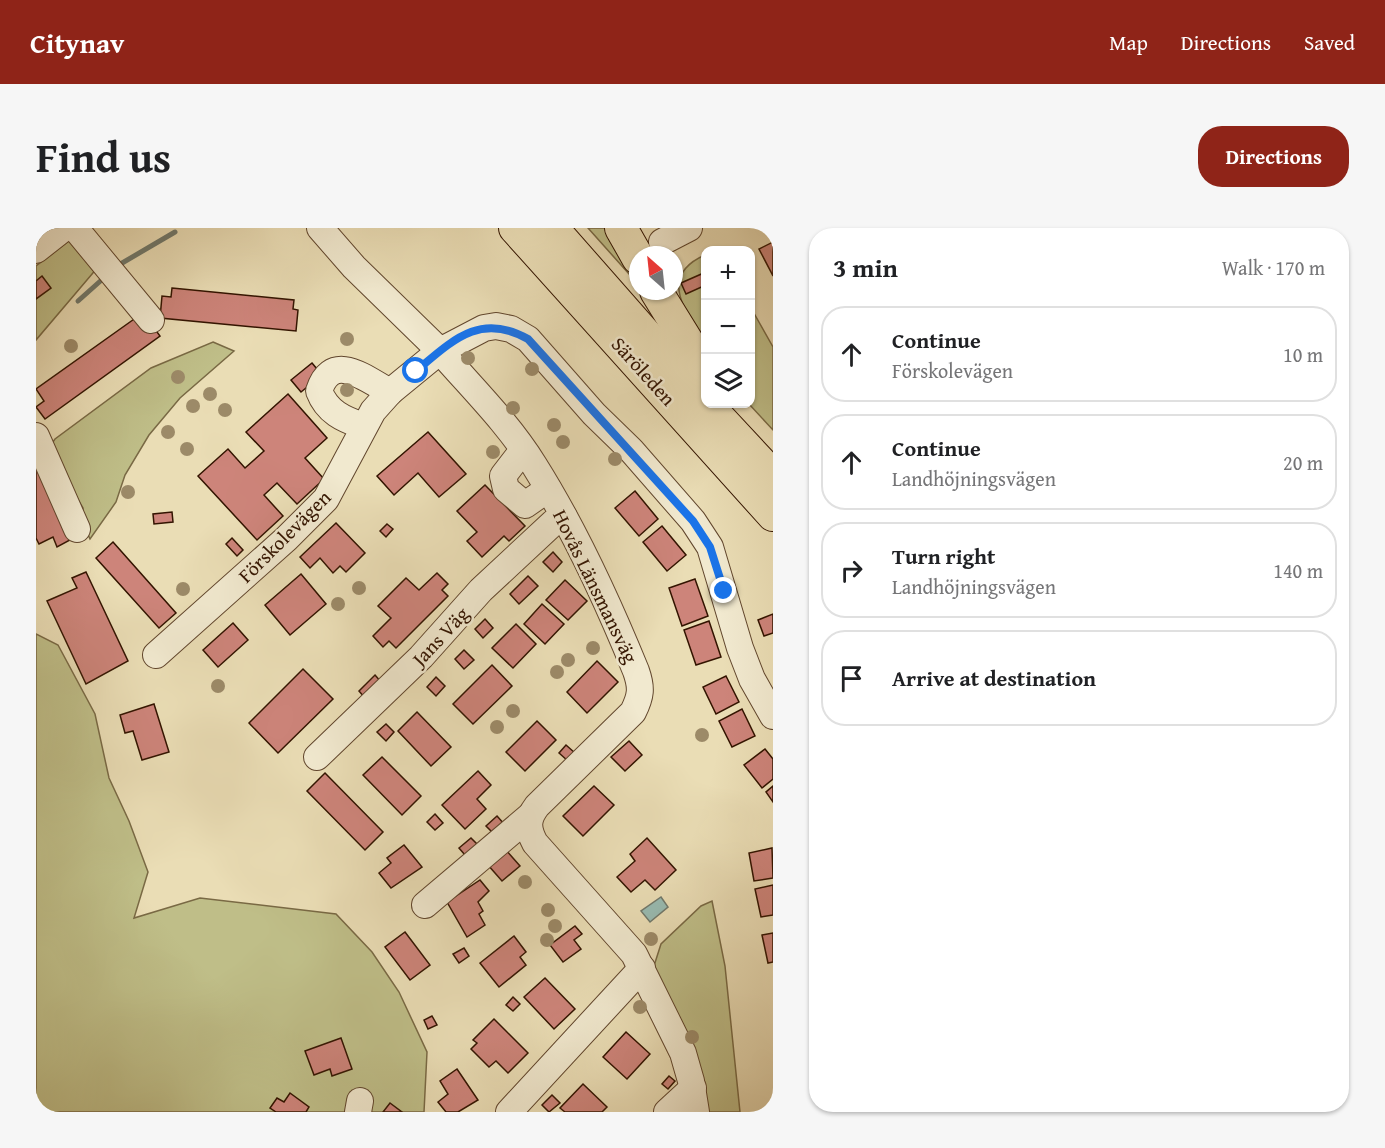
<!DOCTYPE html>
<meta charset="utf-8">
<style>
:root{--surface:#fff;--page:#f6f6f6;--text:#202124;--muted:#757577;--line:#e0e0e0;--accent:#8f2418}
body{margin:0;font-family:"Gentium Book Plus",serif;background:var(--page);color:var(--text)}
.controls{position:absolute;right:18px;top:18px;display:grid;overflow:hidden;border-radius:12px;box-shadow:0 2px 4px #0004}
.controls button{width:54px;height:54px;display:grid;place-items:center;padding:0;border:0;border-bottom:2px solid var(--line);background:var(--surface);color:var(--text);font:30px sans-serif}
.compass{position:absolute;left:593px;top:18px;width:54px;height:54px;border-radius:50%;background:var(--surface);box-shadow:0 2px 4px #0004;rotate:333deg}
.stop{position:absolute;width:18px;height:18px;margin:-14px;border:4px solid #1a73e8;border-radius:50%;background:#fff}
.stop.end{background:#1a73e8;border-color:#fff;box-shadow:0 2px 6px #0008}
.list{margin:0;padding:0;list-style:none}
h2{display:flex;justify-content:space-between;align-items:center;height:78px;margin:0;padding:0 24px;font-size:26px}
h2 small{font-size:20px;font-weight:400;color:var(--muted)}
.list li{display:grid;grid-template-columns:39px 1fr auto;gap:18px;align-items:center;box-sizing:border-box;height:96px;margin:0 12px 12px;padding:0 12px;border:2px solid var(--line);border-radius:24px}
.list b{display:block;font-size:22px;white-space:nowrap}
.list p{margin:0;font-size:20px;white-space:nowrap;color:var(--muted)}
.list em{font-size:20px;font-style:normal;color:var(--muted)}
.icon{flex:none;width:33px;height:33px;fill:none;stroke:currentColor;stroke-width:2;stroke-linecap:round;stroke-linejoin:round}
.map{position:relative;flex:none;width:737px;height:884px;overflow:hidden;border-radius:24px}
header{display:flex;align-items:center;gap:36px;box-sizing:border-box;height:84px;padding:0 30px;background:var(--accent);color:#fff}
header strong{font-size:28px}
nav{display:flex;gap:33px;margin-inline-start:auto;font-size:21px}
.intro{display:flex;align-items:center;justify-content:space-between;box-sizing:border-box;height:144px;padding:0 36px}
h1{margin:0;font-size:42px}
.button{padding:15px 27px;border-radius:24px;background:var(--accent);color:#fff;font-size:21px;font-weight:700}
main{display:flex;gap:36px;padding:0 36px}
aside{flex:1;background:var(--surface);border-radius:24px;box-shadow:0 2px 4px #0004}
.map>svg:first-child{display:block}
</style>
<header>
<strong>Citynav</strong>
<nav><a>Map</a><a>Directions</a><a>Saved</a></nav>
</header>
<div class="intro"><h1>Find us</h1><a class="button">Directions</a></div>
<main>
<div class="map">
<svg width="737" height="884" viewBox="0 0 737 884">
<rect width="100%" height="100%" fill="#eaddb5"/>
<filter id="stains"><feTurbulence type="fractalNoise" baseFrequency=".00333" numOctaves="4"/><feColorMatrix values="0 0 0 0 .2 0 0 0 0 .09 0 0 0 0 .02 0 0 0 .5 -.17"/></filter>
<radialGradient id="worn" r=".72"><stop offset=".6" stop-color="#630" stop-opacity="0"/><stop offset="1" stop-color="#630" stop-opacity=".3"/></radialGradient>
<g fill="#bfbe88" stroke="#796944" stroke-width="1.5">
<path d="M552,0H577L602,48V56Z"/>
<path d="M39,8L62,39L0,112V38Z"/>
<path d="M669,27V114C650,84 621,48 669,27Z"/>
<path d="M715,80L737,119V202L713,176Z"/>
<path d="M177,114L198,123L144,170L113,207L89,247L80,274L54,311L47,295V280L12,221L19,211L115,140Z"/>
<path d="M0,406L22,417L59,486L73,550L93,593L112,644L98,690L164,670L300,686L336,724L363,764L391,824L388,884H0Z"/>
<path d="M676,673L689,738L704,884H669L617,741L625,716L665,678Z"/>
</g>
<path fill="#98bbb2" stroke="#70786b" stroke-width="1.5" d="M625,669L632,679L614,694L605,683Z"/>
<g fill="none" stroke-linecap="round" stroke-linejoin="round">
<g stroke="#70786b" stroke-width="5">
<path d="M81,38L139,4"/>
<path d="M42,73L70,48"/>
</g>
</g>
<g fill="#cd847a" stroke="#331400" stroke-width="1.5">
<path d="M737,14V48L723,21Z"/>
<path d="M670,44V57L650,66L645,55Z"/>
<path d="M6,48L15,60L0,71V53Z"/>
<path d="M136,60L258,72L257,81L262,82L260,103L124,90L126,68L135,69Z"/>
<path d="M101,89L113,93L124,108L9,191L0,179L8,173L0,161Z"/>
<path d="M276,135L286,147L265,164L255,152Z"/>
<path d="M252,166L291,210L269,230L288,251L261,276L241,255L228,267L247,288L221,312L162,248L192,221L209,240L228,223L210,204Z"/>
<path d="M392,204L430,246L403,269L382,245L358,267L341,248Z"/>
<path d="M0,236L34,312L21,319L17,309L3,316L0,310Z"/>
<path d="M449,257L489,298L473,313L468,308L446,329L431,313L441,304L421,283Z"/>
<path d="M599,263L622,291L603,308L579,280Z"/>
<path d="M136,284L137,294L118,296L117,286Z"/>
<path d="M300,295L329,325L310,344L304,338L297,345L284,330L274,340L264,329Z"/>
<path d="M351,296L357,301L350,309L344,303Z"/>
<path d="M626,298L650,327L631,343L607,314Z"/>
<path d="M196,310L207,322L201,328L190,316Z"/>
<path d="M77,314L140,385L123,400L60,330Z"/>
<path d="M517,324L526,334L517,344L507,334Z"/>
<path d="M50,344L92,433L50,456L11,373L41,360L36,350Z"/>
<path d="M401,345L412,356L406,362L412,368L360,420L353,413L347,419L337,408L355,390L342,378L370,350L383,362Z"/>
<path d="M265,346L290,376L254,407L229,377Z"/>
<path d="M492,348L502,358L483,376L474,366Z"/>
<path d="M659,351L672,388L646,398L633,360Z"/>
<path d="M529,352L551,373L532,392L510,372Z"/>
<path d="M506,376L528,396L509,416L488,396Z"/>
<path d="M737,386V405L728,408L722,392Z"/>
<path d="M449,391L457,400L447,410L439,401Z"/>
<path d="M673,393L685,429L660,437L648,402Z"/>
<path d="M197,395L212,412L182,439L167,422Z"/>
<path d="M480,396L500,416L477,440L456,420Z"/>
<path d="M428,422L438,432L428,441L419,431Z"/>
<path d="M561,433L582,454L551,485L531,464Z"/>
<path d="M456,437L476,458L437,496L417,476Z"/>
<path d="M267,441L297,471L242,525L213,495Z"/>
<path d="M339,447L345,454L329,470L323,463Z"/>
<path d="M690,448L703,474L680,486L667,459Z"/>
<path d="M400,449L409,458L400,468L391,459Z"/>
<path d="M118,476L133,524L106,532L97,503L89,505L84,487Z"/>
<path d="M706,481L719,508L696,519L683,493Z"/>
<path d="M381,484L415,519L395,538L362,503Z"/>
<path d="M501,493L520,512L489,543L470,524Z"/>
<path d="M350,496L358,504L350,513L341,504Z"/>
<path d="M593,513L606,527L589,543L575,529Z"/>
<path d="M530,517L539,525L532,533L523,525Z"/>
<path d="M729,521L737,531V551L726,560L708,537Z"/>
<path d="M346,529L385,568L366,587L327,547Z"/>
<path d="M442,543L455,557L441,571L450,581L429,601L406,577Z"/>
<path d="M289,545L347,604L329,622L271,563Z"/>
<path d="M558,558L578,577L547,608L527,588Z"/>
<path d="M737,558V574L730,564Z"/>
<path d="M399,586L407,595L399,602L391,594Z"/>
<path d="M461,588L469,597L459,607L450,598Z"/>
<path d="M435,610L441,616L429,627L423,620Z"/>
<path d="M611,610L640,642L619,662L609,652L595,664L581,649L599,633L594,626Z"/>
<path d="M368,617L386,639L355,660L343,645L355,635L351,630Z"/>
<path d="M736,620L737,650L718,653L713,625Z"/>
<path d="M470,622L484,638L466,653L452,637Z"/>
<path d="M444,652L453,663L442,674L447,683L443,686L449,697L431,709L411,674Z"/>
<path d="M737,657V687L725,689L719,661Z"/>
<path d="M539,698L546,706L538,712L545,721L527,734L514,717Z"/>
<path d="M369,704L394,737L374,752L349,719Z"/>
<path d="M737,705V734L732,735L726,707Z"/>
<path d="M478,708L490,724L484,729L490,737L463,759L444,735Z"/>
<path d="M428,720L433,728L423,735L417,726Z"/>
<path d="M509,750L539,781L518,801L488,769Z"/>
<path d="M477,769L484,776L477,783L470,777Z"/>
<path d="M396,788L401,797L392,801L388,792Z"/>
<path d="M458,791L492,825L472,845L460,833L453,839L435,821L441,815L437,812Z"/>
<path d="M590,804L614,826L591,851L567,829Z"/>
<path d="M305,810L316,841L296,848L294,841L278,847L269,823Z"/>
<path d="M421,841L442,872L422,884H410L402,874L412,866L404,853Z"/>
<path d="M633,848L639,853L632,861L626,856Z"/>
<path d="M547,856L571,879L566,884H529L524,880Z"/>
<path d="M254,865L273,879L270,884H240L234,880L241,870L248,874Z"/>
<path d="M516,867L524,875L513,884L506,877Z"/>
<path d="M354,875L366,884H347Z"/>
</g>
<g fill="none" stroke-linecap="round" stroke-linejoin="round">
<defs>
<g id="minor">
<path d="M39,0L115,92"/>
<path d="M284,0L318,39L404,123L448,100L460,98L475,101L492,111L558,186L595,222L657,293L674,319L704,420L716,451L737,488"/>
<path d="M626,14L653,0"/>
<path d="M0,22L28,0"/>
<path d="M327,198C307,191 291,184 283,163C296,122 330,151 354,164"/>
<path d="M0,208L41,301"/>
<path d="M487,222L467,248L470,261L489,277L512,261"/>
<path d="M120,427L250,311L290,271L337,183L354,164L404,123C436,160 472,195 498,237C539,302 571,372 600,443C606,460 605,468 597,484L501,578C491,591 491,600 499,615L598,726L647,825L655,853L660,884"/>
<path d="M281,529L385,429L445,362L517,295L528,289"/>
<path d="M389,677L494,588"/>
<path d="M322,884L324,873"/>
<path d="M473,884L606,740"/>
<path d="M631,884L657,860"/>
</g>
<g id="major">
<path d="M479,0L737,287"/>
<path d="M516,0L670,175"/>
<path d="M585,0L602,30"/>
<path d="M620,63L670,144"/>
<path d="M670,176L737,248"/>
</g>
</defs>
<use href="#minor" stroke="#61462d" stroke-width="28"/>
<use href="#major" stroke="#331400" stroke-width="34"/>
<use href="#minor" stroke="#f1e9cf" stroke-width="26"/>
<use href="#major" stroke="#eaddb5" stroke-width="32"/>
</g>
<g fill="#9c8a68">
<circle cx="311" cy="111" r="7"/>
<circle cx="35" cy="118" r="7"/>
<circle cx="432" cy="130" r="7"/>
<circle cx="496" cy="141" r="7"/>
<circle cx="142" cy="149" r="7"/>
<circle cx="311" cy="162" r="7"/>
<circle cx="174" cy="166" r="7"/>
<circle cx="157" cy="178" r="7"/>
<circle cx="477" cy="180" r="7"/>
<circle cx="189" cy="182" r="7"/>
<circle cx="518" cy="197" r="7"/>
<circle cx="132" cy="204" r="7"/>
<circle cx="527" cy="214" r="7"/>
<circle cx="151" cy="221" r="7"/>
<circle cx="457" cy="224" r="7"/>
<circle cx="579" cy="231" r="7"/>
<circle cx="92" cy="264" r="7"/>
<circle cx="323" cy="360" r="7"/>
<circle cx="147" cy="361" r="7"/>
<circle cx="302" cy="376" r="7"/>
<circle cx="557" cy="420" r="7"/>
<circle cx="532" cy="432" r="7"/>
<circle cx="521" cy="444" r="7"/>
<circle cx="182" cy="458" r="7"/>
<circle cx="477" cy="483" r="7"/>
<circle cx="461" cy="499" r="7"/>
<circle cx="666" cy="507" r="7"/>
<circle cx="489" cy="654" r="7"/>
<circle cx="512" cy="682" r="7"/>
<circle cx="519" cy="698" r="7"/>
<circle cx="615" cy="711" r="7"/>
<circle cx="511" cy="712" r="7"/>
<circle cx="604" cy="779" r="7"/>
<circle cx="656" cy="809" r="7"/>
</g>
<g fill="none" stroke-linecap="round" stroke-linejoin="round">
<path stroke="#1a73e8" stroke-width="8" d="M380,143C417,112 444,84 492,111L657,293L674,319L688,363"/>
</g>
<g text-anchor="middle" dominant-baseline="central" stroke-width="5" stroke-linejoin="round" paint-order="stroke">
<g font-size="20" fill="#331400" stroke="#f1e9cf">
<text transform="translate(608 143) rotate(48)">Säröleden</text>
<text transform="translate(248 308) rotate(-45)">Förskolevägen</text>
<text transform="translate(560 358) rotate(64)">Hovås Länsmansväg</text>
<text transform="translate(404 408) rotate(-47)">Jans Väg</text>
</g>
</g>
<rect width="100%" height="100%" filter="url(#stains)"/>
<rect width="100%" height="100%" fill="url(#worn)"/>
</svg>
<div class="controls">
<button>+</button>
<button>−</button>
<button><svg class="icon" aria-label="layers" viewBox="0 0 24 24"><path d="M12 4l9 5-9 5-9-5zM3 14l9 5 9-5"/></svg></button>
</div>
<svg class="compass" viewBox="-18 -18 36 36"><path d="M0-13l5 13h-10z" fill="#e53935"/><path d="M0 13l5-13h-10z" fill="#757577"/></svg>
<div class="stop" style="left:380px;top:143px"></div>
<div class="stop end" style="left:688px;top:363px"></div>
</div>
<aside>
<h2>3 min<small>Walk · 170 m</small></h2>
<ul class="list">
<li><svg class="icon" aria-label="ahead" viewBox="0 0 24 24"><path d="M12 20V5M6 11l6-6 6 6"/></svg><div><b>Continue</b><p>Förskolevägen</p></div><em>10 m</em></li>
<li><svg class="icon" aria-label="ahead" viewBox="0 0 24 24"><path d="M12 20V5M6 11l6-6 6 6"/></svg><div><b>Continue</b><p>Landhöjningsvägen</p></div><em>20 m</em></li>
<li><svg class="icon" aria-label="right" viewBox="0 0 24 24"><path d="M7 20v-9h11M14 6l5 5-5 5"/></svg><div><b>Turn right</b><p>Landhöjningsvägen</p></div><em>140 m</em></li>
<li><svg class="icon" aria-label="arrive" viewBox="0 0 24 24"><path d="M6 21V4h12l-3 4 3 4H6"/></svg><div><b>Arrive at destination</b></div></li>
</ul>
</aside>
</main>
